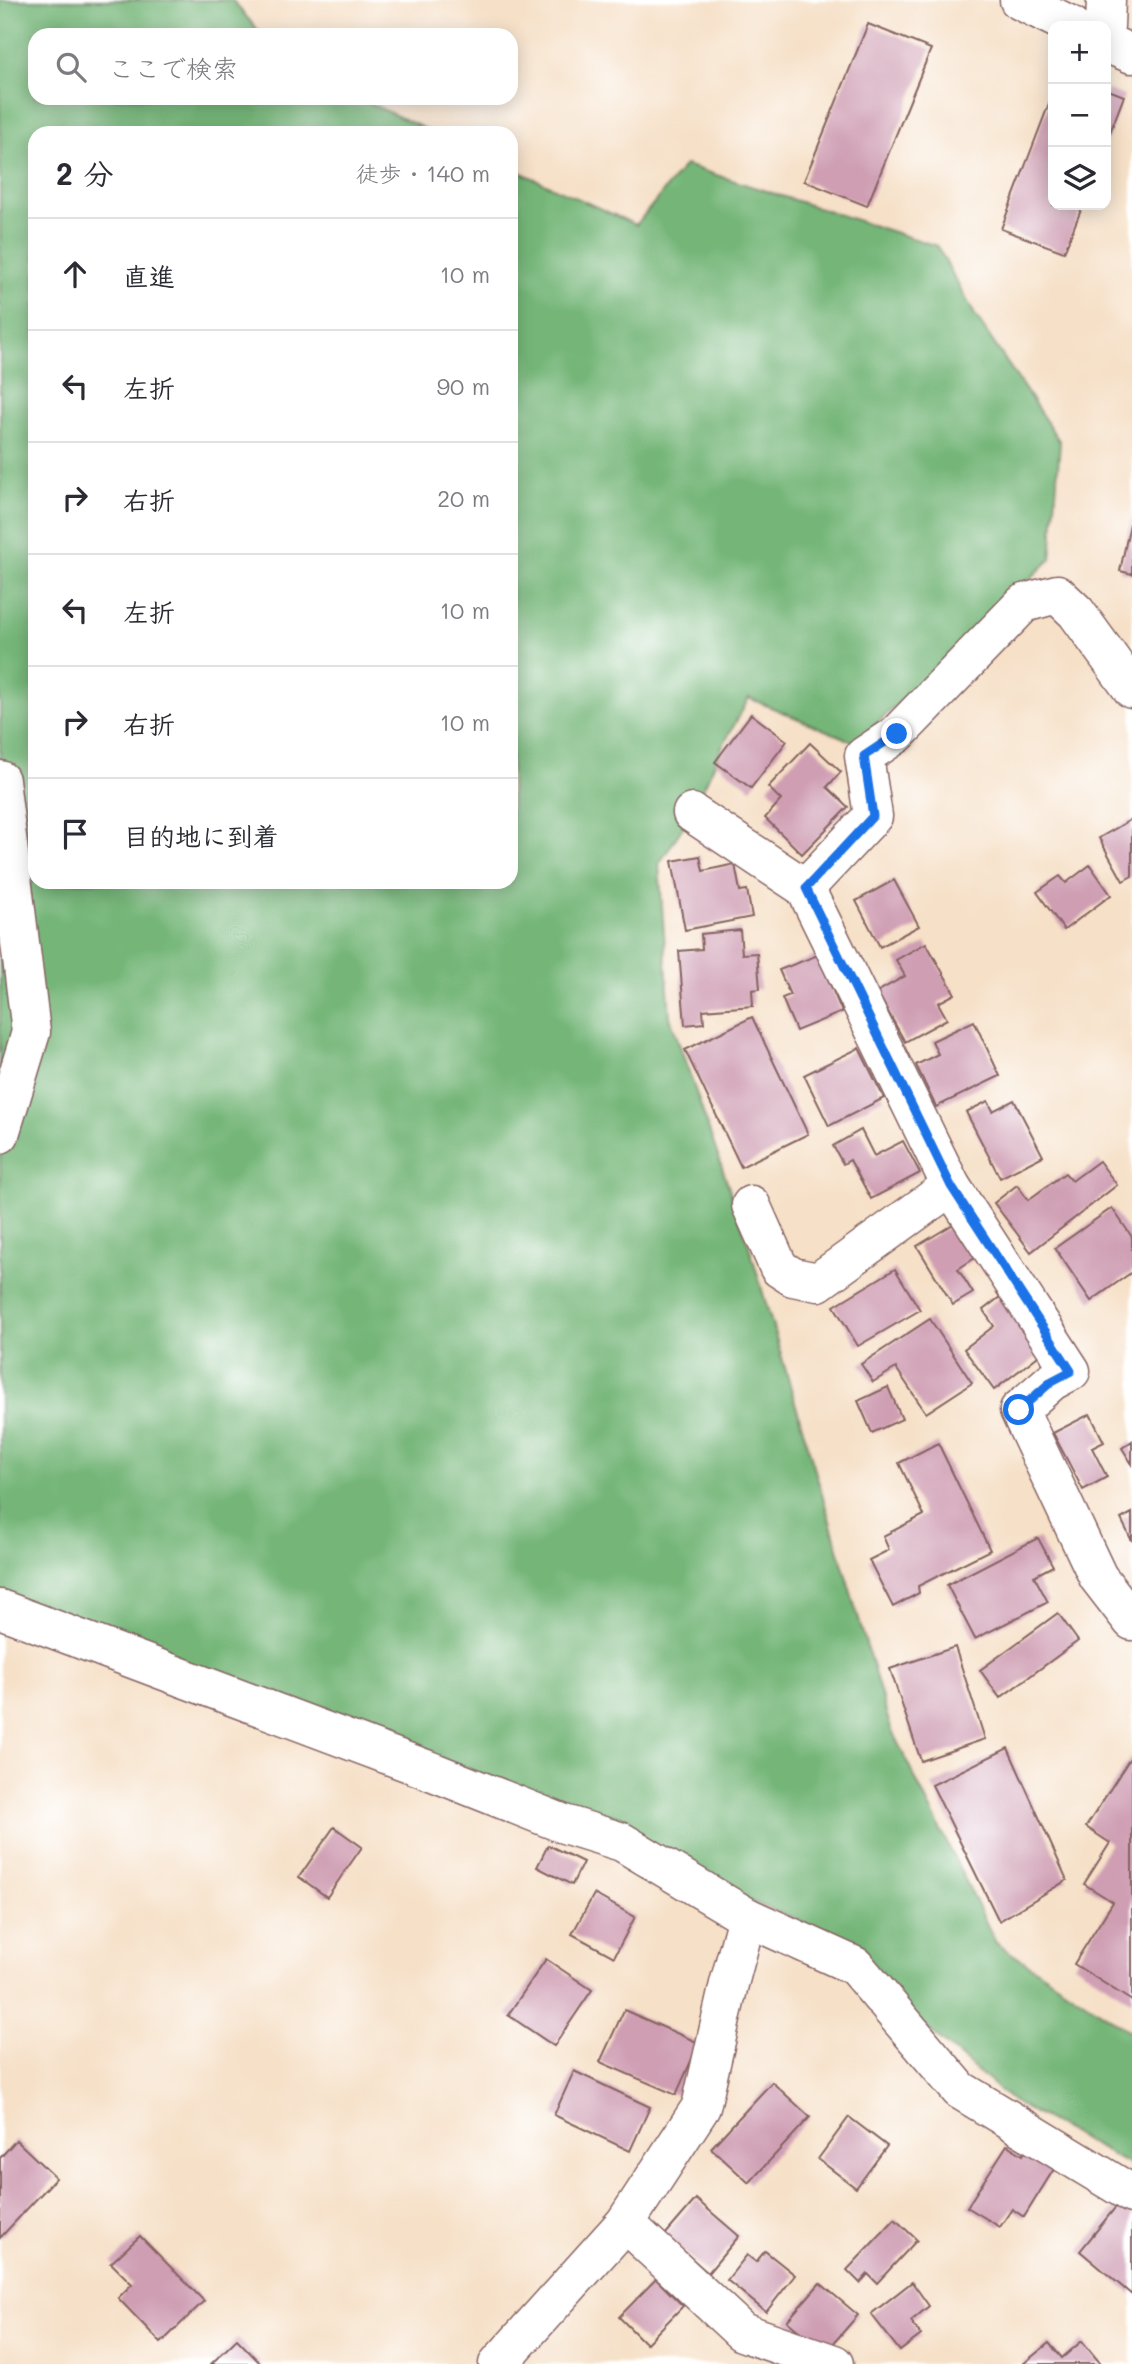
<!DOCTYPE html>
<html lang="ja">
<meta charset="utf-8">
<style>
:root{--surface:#fff;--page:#f7f7f7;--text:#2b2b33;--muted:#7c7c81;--line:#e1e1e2}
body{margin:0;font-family:Mali,"Klee One",sans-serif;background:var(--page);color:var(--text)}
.controls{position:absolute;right:21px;top:21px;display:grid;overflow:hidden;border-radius:14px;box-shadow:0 4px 18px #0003}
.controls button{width:63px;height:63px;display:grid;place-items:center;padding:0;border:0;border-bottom:2px solid var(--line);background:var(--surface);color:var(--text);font:35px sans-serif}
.stop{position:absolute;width:21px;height:21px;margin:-16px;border:5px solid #1a73e8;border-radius:50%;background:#fff}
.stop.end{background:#1a73e8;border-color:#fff;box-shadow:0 2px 7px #0008}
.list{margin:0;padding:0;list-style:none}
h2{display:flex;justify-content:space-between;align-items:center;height:91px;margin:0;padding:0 28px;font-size:30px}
h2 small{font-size:23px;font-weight:400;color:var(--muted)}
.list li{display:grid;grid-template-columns:46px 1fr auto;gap:21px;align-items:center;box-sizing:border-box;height:112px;padding:0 28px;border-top:2px solid var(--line)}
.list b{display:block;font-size:26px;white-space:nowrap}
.list em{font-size:23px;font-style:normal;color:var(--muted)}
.icon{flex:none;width:38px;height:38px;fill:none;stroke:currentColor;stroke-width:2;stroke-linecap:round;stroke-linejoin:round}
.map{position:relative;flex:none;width:1132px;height:2364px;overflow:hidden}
.search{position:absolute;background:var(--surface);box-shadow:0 4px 18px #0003;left:28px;top:28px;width:490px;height:77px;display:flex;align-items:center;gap:18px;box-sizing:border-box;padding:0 24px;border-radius:21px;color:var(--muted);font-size:26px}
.panel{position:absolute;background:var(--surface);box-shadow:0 4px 18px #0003;left:28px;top:126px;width:490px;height:763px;border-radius:21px}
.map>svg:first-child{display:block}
</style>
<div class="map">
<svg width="1132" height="2364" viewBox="0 0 1132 2364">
<rect width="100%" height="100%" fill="#fff"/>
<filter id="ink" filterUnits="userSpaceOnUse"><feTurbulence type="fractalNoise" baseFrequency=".0143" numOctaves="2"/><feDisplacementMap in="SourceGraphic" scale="14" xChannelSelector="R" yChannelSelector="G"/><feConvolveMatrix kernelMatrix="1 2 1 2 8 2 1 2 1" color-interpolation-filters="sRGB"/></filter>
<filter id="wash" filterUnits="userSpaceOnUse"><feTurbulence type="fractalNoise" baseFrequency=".00686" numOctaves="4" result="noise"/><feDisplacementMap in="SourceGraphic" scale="28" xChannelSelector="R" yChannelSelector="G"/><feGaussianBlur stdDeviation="1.57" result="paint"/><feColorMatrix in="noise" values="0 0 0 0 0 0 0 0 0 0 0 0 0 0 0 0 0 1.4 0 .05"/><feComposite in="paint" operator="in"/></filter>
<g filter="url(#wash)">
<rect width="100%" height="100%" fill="#f6e0c7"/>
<path fill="#74b678" stroke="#5f6a52" stroke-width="2" d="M0,0H232L262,35H35V98H358L434,133H35V882H511V168L636,225L685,165L937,246L975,315L1060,442L1051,559L856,743L749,698L722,747L692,813L659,864L670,1017L750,1249L891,1729L996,1943L1132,2033V2166L1012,2101L801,1921L0,1609Z"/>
<g id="blocks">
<g fill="#cf9eb3">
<path d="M868,24L931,49L867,206L804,181Z"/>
<path d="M1106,89L1124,96L1106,143Z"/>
<path d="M1053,93V205H1083L1064,252L1001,229Z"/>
<path d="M1131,519H1132V574L1120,571Z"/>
<path d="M751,714L787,741L751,788L715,762Z"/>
<path d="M810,743L841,772L827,787L848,807L802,854L765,818L781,800L768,787Z"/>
<path d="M1132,819V876L1123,881L1099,838Z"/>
<path d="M700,856L703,871L735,864L740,891L747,890L752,917L685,930L672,861Z"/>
<path d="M1090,865L1111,895L1064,930L1037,892L1060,876L1066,883Z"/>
<path d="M894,880L919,926L880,947L856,901Z"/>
<path d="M740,930L742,954L757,953L760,989L752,990L753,1006L703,1010L704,1023L685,1025L679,951L702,949L701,934Z"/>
<path d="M926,943L955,994L938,1003L947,1019L905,1042L877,992L905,976L896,960Z"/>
<path d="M818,955L842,1012L796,1031L782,998L790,995L779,970Z"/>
<path d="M752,1017L808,1134L741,1167L685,1050Z"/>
<path d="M974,1021L1000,1076L936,1107L916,1065L938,1054L932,1041Z"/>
<path d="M859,1048L884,1098L829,1126L804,1075Z"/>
<path d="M1014,1100L1043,1156L1000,1178L966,1112L988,1101L993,1111Z"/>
<path d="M861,1130L874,1156L903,1141L920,1173L871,1199L850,1160L843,1164L833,1146Z"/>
<path d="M1099,1161L1117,1185L1031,1252L994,1203L1017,1185L1028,1200L1065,1173L1072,1181Z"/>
<path d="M1112,1208L1132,1237V1272L1091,1301L1055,1248Z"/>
<path d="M960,1220L981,1254L958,1269L973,1293L953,1305L917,1246Z"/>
<path d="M895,1269L920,1310L858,1346L834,1306Z"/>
<path d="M1000,1297L1042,1353L994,1390L964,1349L994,1326L983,1310Z"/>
<path d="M930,1319L972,1383L926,1413L896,1368L873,1382L861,1364Z"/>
<path d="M888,1387L902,1419L872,1433L858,1401Z"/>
<path d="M1090,1414L1104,1442L1092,1448L1107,1477L1083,1490L1053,1433Z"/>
<path d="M1132,1441V1464L1122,1448Z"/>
<path d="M938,1443L990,1550L918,1586L919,1593L893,1607L869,1560L889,1550L883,1536L924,1515L899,1463Z"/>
<path d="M1132,1513V1541L1121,1519Z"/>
<path d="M1038,1538L1053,1566L1034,1576L1048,1602L975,1639L947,1585Z"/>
<path d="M1058,1613L1078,1641L1000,1698L980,1670Z"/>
<path d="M955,1647L985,1739L921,1761L890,1669Z"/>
<path d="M1008,1748L1067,1880L999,1921L932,1785Z"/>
<path d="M1132,1755V2001L1074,1964L1113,1902L1084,1884L1110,1843L1086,1827Z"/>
<path d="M334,1827L362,1847L327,1897L299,1877Z"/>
<path d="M548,1845L583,1862L572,1885L537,1867Z"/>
<path d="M594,1894L635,1917L614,1957L572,1934Z"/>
<path d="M546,1959L592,1990L554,2046L508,2015Z"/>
<path d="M624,2010L699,2043L676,2095L600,2062Z"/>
<path d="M574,2071L650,2107L630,2151L554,2115Z"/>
<path d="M772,2082L810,2117L749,2183L711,2148Z"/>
<path d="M849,2117L887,2146L856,2188L818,2159Z"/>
<path d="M16,2140L56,2178L0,2238V2158Z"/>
<path d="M1007,2145L1023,2155L1028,2146L1057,2164L1024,2217L1012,2209L1000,2227L967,2207Z"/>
<path d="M1123,2198L1132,2205V2295L1080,2251Z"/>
<path d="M696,2199L739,2236L708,2273L665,2235Z"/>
<path d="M895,2219L917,2240L877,2283L868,2274L860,2283L847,2270Z"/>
<path d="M140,2236L204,2301L161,2343L118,2298L132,2284L111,2263Z"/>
<path d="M765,2251L795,2275L766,2312L727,2280L747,2255L756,2262Z"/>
<path d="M656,2279L683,2306L646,2344L619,2317Z"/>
<path d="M912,2282L929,2306L911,2321L921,2335L900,2351L871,2314Z"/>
<path d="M820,2283L858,2315L825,2353L787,2321Z"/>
<path d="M237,2339L261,2364H211Z"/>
<path d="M1082,2341L1101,2364H1023L1049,2343L1062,2358Z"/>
</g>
</g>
</g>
<g filter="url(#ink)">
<use href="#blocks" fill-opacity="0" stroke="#866362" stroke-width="2"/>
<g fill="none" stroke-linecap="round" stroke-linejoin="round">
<defs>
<g id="minor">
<path d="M1019,0L1072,26"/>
<path d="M1105,26L1106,0"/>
<path d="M1106,43L1132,54"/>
<path d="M0,780L31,1032L0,1134"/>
<path d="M692,813L805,888L873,816L864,756L897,734L1024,603L1057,594L1076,612L1132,689"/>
<path d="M805,888L951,1186L1071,1371L1052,1381L1019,1410L1098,1577L1132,1621"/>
<path d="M751,1205L779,1268L793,1277L818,1282L951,1186"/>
<path d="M0,1609L431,1771L564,1824L622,1842L747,1917L729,1984L701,2107L625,2223L498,2364"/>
<path d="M747,1917L855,1966L960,2090L1132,2194"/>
<path d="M625,2223L742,2332L834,2364"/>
</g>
</defs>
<use href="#minor" stroke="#866362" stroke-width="41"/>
<use href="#minor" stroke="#fff" stroke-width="38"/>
</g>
</g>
<g fill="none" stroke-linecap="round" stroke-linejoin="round" filter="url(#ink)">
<path stroke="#1a73e8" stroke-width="9" d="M897,734L864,756L873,816L806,888L951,1186L1071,1371L1052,1381L1019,1410"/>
</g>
</svg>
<div class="controls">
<button>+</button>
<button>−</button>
<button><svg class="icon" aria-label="layers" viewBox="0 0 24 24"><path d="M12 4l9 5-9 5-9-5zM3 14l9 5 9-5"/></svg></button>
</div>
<div class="stop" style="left:1019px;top:1410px"></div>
<div class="stop end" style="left:897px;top:734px"></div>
<div class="search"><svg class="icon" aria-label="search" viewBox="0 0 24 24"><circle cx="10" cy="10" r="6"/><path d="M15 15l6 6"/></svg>ここで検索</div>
<section class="panel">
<h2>2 分<small>徒歩 · 140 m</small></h2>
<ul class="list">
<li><svg class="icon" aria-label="ahead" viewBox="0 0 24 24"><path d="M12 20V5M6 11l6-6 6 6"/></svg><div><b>直進</b></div><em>10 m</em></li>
<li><svg class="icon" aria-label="left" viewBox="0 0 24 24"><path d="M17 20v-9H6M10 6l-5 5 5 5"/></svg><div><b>左折</b></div><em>90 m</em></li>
<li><svg class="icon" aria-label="right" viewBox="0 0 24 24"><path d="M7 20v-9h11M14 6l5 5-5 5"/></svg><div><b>右折</b></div><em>20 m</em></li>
<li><svg class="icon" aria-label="left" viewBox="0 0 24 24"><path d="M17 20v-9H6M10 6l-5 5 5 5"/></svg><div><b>左折</b></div><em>10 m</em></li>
<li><svg class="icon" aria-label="right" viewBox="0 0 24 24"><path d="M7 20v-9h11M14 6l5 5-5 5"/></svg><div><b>右折</b></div><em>10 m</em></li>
<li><svg class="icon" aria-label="arrive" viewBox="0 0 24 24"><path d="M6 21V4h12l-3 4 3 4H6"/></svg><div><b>目的地に到着</b></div></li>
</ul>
</section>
</div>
